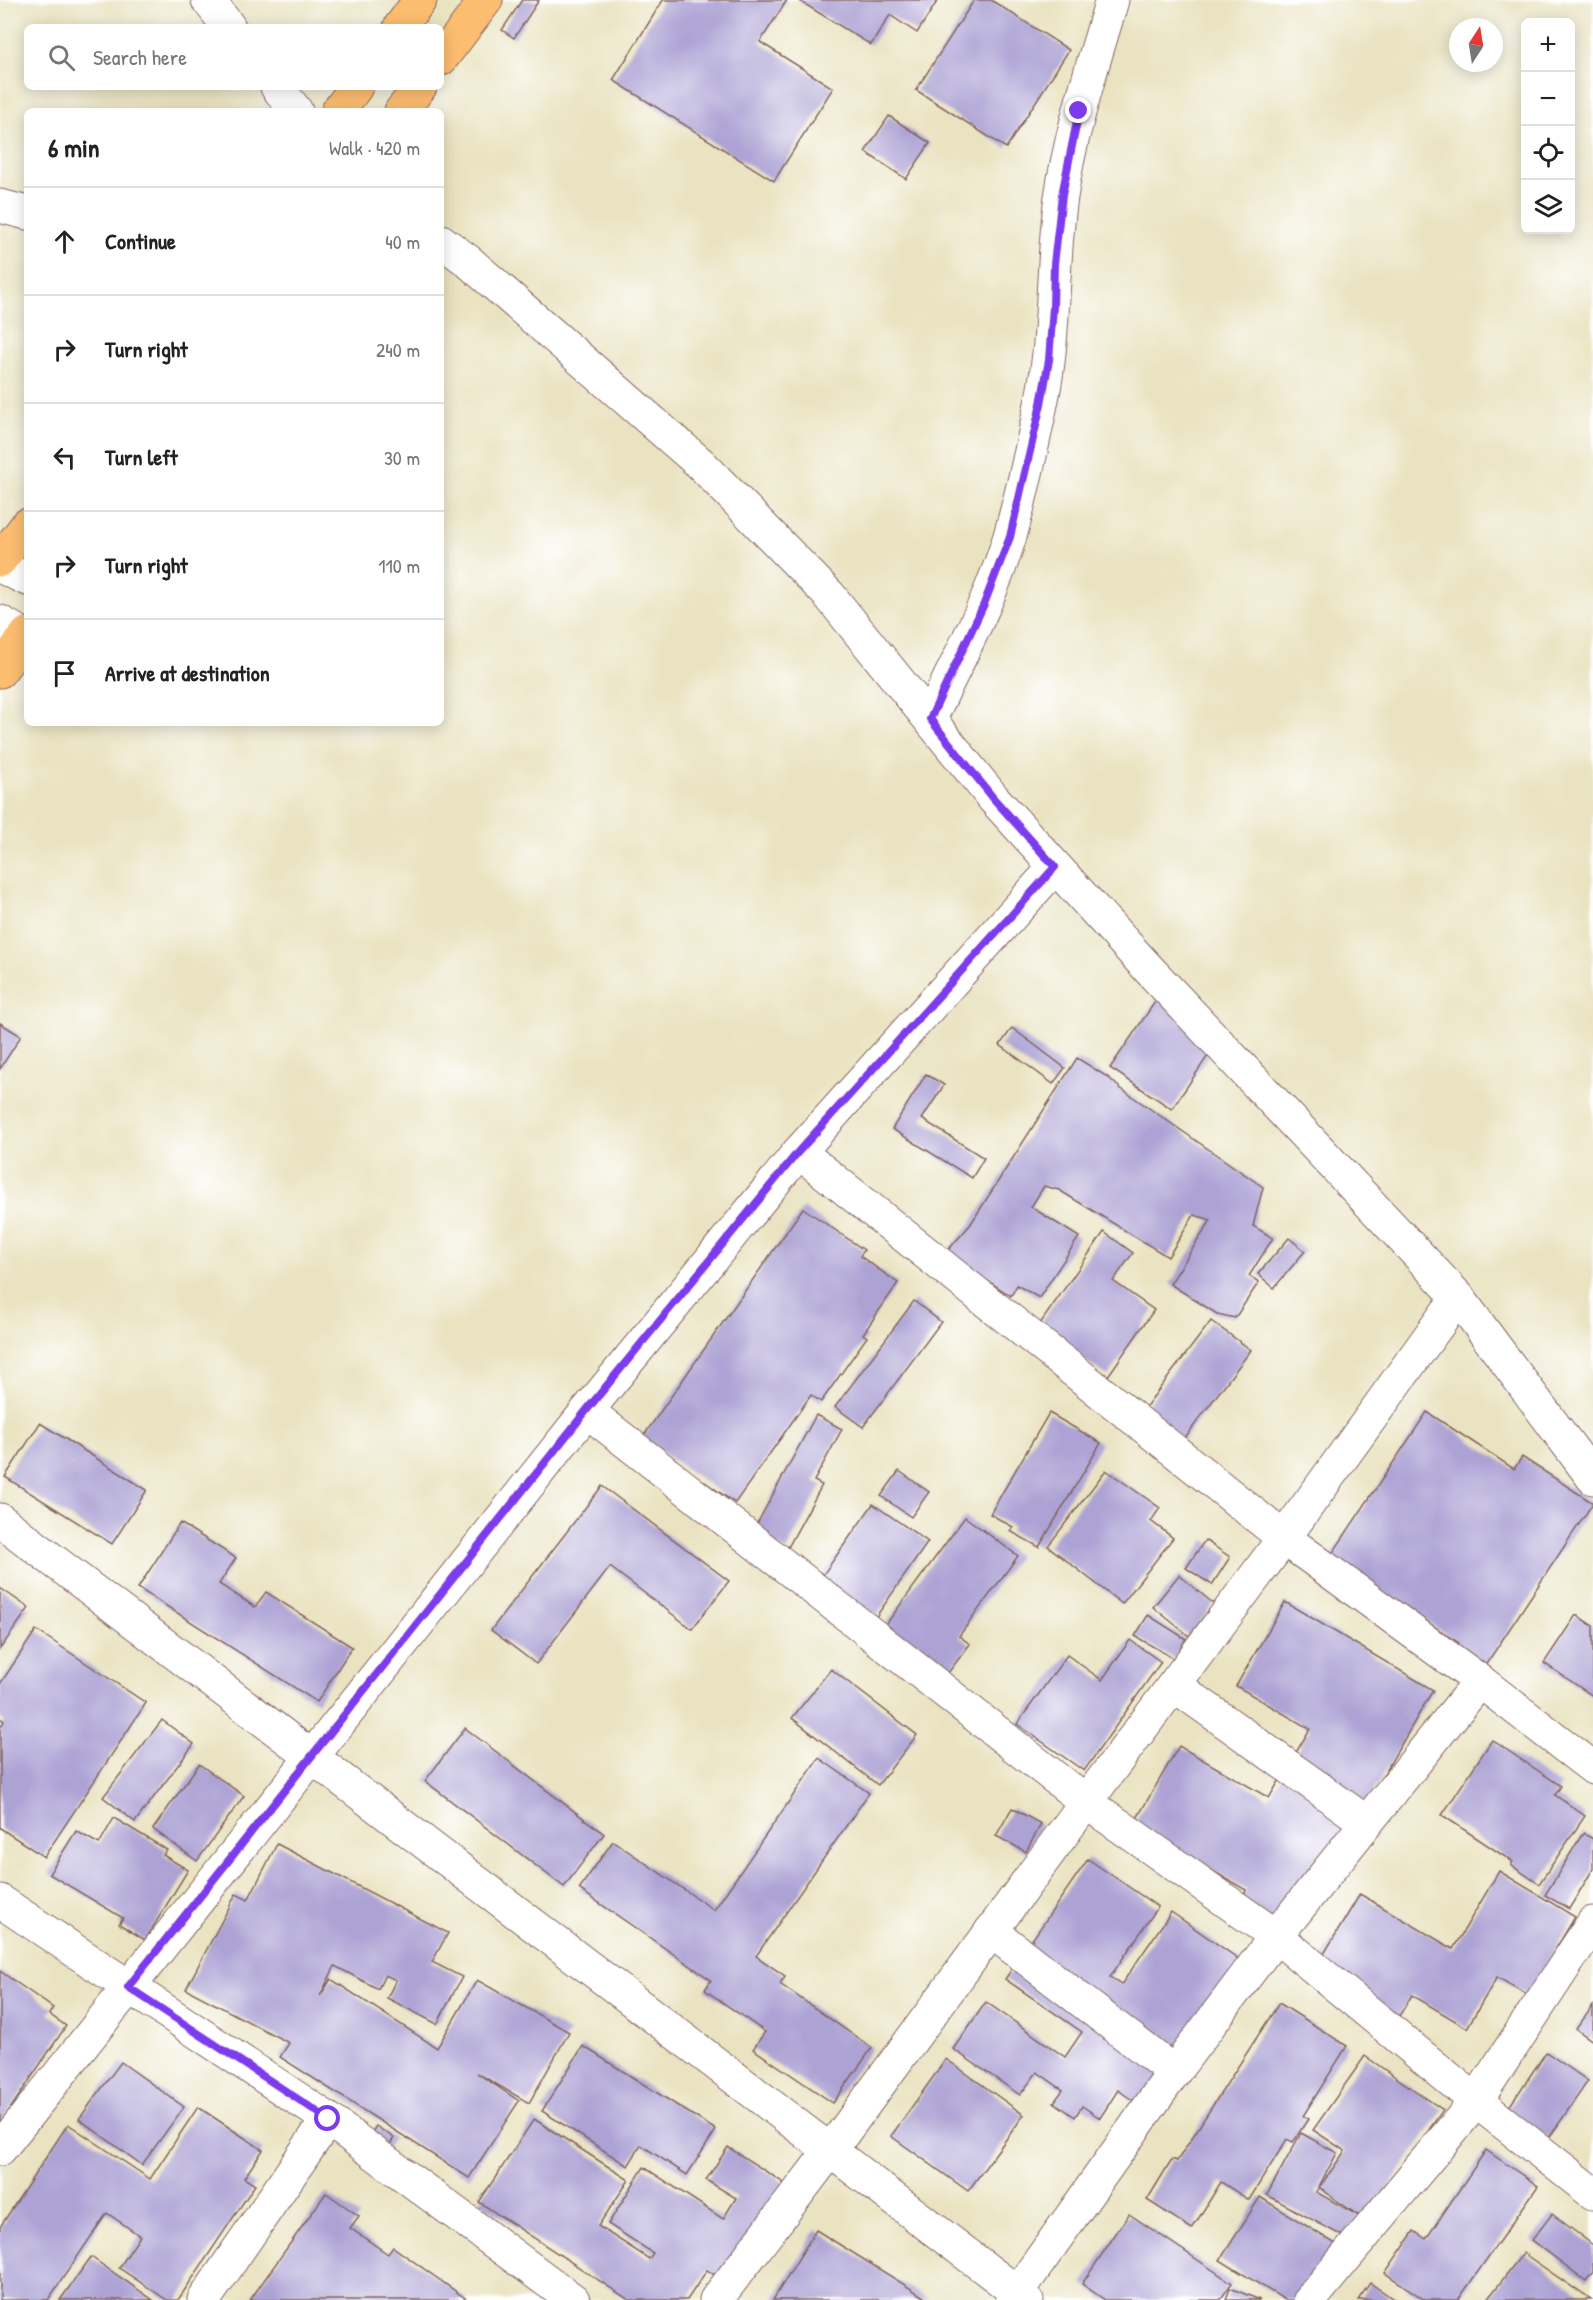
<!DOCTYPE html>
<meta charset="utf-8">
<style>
:root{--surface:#fff;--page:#f2f2f2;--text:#222;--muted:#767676;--line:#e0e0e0}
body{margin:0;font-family:"Patrick Hand",sans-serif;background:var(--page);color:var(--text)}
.controls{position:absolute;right:18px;top:18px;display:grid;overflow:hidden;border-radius:9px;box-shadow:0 3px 15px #0003}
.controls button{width:54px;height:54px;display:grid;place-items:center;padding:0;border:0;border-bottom:2px solid var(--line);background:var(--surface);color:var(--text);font:30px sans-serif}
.compass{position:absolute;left:1449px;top:18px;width:54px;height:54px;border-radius:50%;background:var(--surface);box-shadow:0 3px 15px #0003;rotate:12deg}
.stop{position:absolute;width:18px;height:18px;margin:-14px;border:4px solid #7c3aed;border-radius:50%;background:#fff}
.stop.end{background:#7c3aed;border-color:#fff;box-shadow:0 2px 6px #0008}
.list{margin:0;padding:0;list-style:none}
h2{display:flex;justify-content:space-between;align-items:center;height:78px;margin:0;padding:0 24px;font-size:26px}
h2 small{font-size:20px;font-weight:400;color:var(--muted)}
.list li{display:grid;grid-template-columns:39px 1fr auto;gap:18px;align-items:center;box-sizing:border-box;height:108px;padding:0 24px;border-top:2px solid var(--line)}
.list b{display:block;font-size:22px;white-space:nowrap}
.list em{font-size:20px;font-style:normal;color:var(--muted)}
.icon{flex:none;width:33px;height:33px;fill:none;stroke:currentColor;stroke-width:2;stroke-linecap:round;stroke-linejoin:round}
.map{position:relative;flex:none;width:1593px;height:2300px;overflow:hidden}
.search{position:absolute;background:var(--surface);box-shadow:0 3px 15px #0003;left:24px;top:24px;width:420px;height:66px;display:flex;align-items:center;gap:15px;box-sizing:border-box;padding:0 21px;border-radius:9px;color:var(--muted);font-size:22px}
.panel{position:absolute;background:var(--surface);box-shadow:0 3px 15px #0003;left:24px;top:108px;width:420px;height:618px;border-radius:9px}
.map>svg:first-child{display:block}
</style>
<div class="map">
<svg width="1593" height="2300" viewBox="0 0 1593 2300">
<rect width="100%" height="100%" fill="#fff"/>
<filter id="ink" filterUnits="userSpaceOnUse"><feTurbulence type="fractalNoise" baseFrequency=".0167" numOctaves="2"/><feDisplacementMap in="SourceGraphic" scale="12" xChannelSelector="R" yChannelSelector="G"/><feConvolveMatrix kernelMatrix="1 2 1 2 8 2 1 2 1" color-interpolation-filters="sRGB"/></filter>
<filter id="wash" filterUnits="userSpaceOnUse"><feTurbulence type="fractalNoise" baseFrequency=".008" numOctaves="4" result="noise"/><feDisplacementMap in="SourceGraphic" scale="24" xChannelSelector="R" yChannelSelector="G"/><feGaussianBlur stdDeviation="1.35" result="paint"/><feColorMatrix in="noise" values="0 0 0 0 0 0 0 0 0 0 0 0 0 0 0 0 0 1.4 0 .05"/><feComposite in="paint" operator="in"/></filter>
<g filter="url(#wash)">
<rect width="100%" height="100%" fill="#eae3c1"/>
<g id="blocks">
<g fill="#aca2d4">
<path d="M522,0H539L514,38L502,30Z"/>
<path d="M663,0H787L760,42L833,88L774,181L613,80Z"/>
<path d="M798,0H938L917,33L890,15L871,45Z"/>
<path d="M974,0H991L1069,50L1006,148L916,90Z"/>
<path d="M889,116L930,143L906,179L865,152Z"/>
<path d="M1161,993L1222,1035L1172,1109L1110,1068Z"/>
<path d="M0,1023L21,1036L0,1069Z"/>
<path d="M1012,1028L1065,1068L1053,1084L1000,1045Z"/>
<path d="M1077,1058L1109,1078L1120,1088L1263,1187L1253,1226L1273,1238L1249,1276L1259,1282L1235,1318L1217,1314L1170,1284L1211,1220L1194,1215L1168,1257L1059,1190L1044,1186L1031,1207L1079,1237L1039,1298L1017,1285L1011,1296L974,1272L948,1250L970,1225Z"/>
<path d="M926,1074L944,1085L922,1119L984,1158L972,1178L892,1129Z"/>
<path d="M803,1208L864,1250L860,1256L898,1283L863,1334L867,1337L821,1402L811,1395L735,1503L642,1438Z"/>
<path d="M1104,1232L1133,1253L1113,1281L1154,1310L1108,1376L1037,1328Z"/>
<path d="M1289,1238L1305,1251L1274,1288L1258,1274Z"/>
<path d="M914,1301L941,1322L863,1427L835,1407Z"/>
<path d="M1211,1321L1251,1350L1181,1443L1141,1413Z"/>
<path d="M1427,1412L1514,1469L1522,1457L1593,1503L1479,1675L1450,1656L1459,1643L1330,1557Z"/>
<path d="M1049,1413L1101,1443L1039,1547L1010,1531L1013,1527L990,1514Z"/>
<path d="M816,1415L842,1429L814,1481L822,1485L786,1551L752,1533Z"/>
<path d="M40,1423L147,1490L112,1544L5,1477Z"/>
<path d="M1106,1470L1160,1508L1151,1521L1173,1538L1122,1604L1048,1546Z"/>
<path d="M899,1471L929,1492L911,1517L881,1496Z"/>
<path d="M602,1486L729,1581L692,1629L610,1567L536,1664L491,1630Z"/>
<path d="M873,1504L928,1542L871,1624L815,1586Z"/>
<path d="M965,1517L1018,1556L959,1636L970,1644L945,1677L881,1631Z"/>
<path d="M180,1523L236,1558L219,1584L255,1607L266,1592L352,1647L317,1702L138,1588Z"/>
<path d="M1205,1540L1230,1557L1212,1585L1186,1568Z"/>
<path d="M1179,1575L1214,1604L1189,1636L1153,1607Z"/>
<path d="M0,1588L29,1608L0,1649Z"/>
<path d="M1285,1602L1433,1690L1288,1938L1236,1908L1246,1890L1133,1825L1179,1746L1269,1798L1310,1729L1236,1686Z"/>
<path d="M1148,1615L1186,1639L1174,1659L1135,1636Z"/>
<path d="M1576,1615L1593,1626V1696L1544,1663Z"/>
<path d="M36,1630L146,1703L44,1857L0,1828V1728L4,1721L0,1718V1684Z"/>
<path d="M1130,1640L1161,1662L1084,1771L1017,1724L1067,1655L1102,1680Z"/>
<path d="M831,1669L917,1735L878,1785L792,1718Z"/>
<path d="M162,1720L194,1744L135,1822L103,1797Z"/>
<path d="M465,1728L604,1834L564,1887L425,1781Z"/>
<path d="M1492,1740L1561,1786L1555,1795L1585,1816L1539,1884L1511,1865L1513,1862L1442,1815Z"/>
<path d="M819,1758L869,1793L756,1956L785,1976L780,1984L872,2048L833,2103L753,2049L765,2032L705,1990L711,1980L579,1889L613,1841L714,1910Z"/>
<path d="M199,1764L244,1796L197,1861L153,1829Z"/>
<path d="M1012,1808L1041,1824L1026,1852L996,1836Z"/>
<path d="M114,1818L167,1850L163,1855L188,1870L145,1940L119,1924L123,1918L49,1874L76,1831L99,1844Z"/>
<path d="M1583,1833L1593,1839V1869L1569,1909L1545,1895Z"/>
<path d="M277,1844L448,1933L432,1962L462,1977L437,2024L387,1998L396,1980L385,1975L378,1989L335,1966L320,1996L331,1979L437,2048L477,1980L569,2032L529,2103L477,2073L519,2101L469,2178L280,2057L289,2043L186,1989L236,1894L248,1900Z"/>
<path d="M1088,1859L1158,1907L1110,1977L1121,1985L1171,1912L1243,1962L1142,2107L1118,2090L1100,2118L1082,2106L1075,2117L1054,2102L1063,2090L1037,2072L1020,2095L953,2049L986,2002L1065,2057L1082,2032L1005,1979Z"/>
<path d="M1499,1871L1575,1917L1528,1995L1497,1977L1467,2028L1412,1995L1396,2021L1313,1972L1360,1894L1453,1949Z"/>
<path d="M0,1971L53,2008L49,2014L66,2026L0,2124Z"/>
<path d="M1279,2003L1347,2046L1303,2116L1308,2119L1293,2142L1287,2139L1249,2200L1221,2182L1192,2229L1147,2200L1172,2159L1177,2161Z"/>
<path d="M1593,2006V2041L1576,2029Z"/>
<path d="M583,2046L716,2130L687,2175L641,2145L628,2166L542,2111Z"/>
<path d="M1546,2052L1588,2081L1549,2138L1507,2110Z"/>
<path d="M1365,2056L1443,2110L1365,2220L1319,2188L1345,2151L1313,2130Z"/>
<path d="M946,2059L1024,2115L968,2191L891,2136Z"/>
<path d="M121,2062L184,2107L142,2165L79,2119Z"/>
<path d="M198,2107L263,2150L244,2178L255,2185L178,2300H167L119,2268L140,2236L107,2213L48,2300H0V2227L68,2124L150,2179Z"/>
<path d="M534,2119L629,2180L598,2226L649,2259L653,2253L608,2224L644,2167L723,2219L736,2198L706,2180L728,2147L784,2183L721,2279L707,2270L687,2300H629L479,2202Z"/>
<path d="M376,2126L394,2138L384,2153L366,2141Z"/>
<path d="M1301,2133L1337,2153L1316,2192L1359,2216L1346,2238L1267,2195Z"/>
<path d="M1486,2150L1538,2186L1458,2300H1425L1385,2273L1414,2231L1426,2239Z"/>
<path d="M326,2193L359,2216L350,2228L388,2254L393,2247L468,2300H250Z"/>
<path d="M1260,2197L1339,2246L1306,2300H1285L1220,2260Z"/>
<path d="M1129,2214L1232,2283L1220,2300H1105L1082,2284Z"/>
<path d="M1552,2214L1593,2245V2272L1586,2281L1532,2240Z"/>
<path d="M816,2230L929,2300H773Z"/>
<path d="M1523,2253L1591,2300H1487Z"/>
<path d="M91,2257L153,2300H60Z"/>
<path d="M1370,2283L1395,2300H1358Z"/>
<path d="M1230,2288L1260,2300H1226Z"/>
</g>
</g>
</g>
<g filter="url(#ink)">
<use href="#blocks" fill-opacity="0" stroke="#826460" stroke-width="1.5"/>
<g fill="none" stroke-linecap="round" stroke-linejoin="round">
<defs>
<g id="minor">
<path d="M208,0L229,27"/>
<path d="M277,87L296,111"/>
<path d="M0,206L27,213"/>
<path d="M441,241L468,261L702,465L829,595L994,799L1143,963L1458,1297L1593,1478"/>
<path d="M0,566L27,579"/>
<path d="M0,622L25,636"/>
<path d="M930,719C958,659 991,600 1010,536C1022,494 1032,448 1041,404C1056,336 1051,266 1061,197C1071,130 1093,65 1112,0"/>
<path d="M799,1152L1284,1538L1480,1681L1593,1768"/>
<path d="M587,1411L1086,1802L1276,1936L1476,2101L1593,2193"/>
<path d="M0,1520L1027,2300"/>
<path d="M1174,1685L1366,1822"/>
<path d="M0,1901L328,2119L573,2300"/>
<path d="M991,1931L1174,2072"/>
<path d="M0,2149L587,1411L799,1152L1055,867"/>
<path d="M204,2300L328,2119"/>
<path d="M716,2300L830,2151L1086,1802L1284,1538L1458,1297"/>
<path d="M1012,2300L1174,2072L1276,1936L1480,1681"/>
<path d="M1310,2300L1476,2101L1593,1923"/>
</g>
<g id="major">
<path d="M400,27L420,0"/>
<path d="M441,59L486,0"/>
<path d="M338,111L356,87"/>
<path d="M401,111L420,87"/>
<path d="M0,560L27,525"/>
<path d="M0,671L27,634"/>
</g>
</defs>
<use href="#minor" stroke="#826460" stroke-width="35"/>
<use href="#major" stroke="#826460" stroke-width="35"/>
<use href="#minor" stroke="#fff" stroke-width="33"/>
<use href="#major" stroke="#fcbd6f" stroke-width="33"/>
</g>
</g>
<g fill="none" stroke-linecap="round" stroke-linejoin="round" filter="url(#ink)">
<path stroke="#7c3aed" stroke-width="8" d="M328,2119L128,1987L586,1411L798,1152L1055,867L994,799L930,719L984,604L1010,537L1041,404L1049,360L1053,307L1054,264L1062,195L1079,111"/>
</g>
</svg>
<div class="controls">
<button>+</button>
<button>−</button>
<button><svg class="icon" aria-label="locate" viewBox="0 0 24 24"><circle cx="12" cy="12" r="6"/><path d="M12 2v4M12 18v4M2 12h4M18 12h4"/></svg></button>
<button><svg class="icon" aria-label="layers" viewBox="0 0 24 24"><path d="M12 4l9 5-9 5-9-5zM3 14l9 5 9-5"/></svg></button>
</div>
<svg class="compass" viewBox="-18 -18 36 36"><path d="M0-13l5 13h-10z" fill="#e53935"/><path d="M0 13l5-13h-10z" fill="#767676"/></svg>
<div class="stop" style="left:328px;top:2119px"></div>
<div class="stop end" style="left:1079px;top:111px"></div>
<div class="search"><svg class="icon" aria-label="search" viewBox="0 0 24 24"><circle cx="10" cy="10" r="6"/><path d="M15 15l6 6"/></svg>Search here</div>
<section class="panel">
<h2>6 min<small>Walk · 420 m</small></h2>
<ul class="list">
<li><svg class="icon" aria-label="ahead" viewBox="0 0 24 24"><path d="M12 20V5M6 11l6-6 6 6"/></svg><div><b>Continue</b></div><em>40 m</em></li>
<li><svg class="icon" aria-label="right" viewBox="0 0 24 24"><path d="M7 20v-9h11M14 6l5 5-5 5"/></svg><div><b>Turn right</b></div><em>240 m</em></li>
<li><svg class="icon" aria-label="left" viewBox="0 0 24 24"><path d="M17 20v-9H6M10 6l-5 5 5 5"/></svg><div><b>Turn left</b></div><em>30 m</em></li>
<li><svg class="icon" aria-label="right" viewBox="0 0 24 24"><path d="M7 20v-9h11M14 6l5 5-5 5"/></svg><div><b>Turn right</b></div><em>110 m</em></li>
<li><svg class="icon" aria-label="arrive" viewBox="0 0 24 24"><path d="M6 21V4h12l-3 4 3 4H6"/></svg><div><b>Arrive at destination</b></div></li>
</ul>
</section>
</div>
